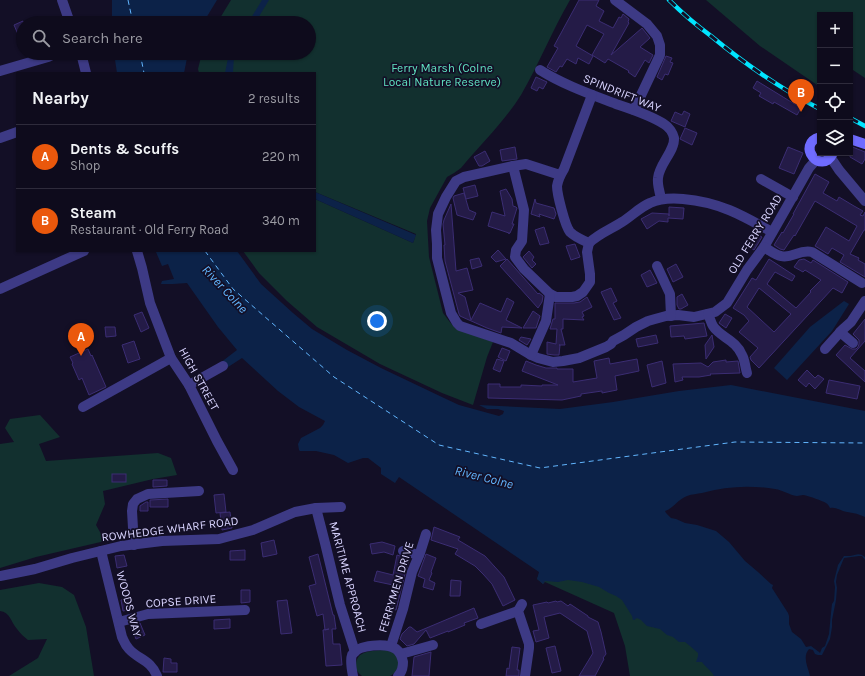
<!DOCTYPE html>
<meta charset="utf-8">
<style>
:root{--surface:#0e0b1c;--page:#1c1929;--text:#f1f3f6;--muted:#9b9ba3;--line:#2e2b3b;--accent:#ea580c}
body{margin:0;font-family:Karla,sans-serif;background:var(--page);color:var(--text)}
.controls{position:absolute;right:12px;top:12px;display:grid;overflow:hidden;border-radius:0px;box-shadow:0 1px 3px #0004}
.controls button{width:36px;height:36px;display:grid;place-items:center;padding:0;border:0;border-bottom:1px solid var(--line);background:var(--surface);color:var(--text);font:20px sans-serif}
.you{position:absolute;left:377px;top:321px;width:14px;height:14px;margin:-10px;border:3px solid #fff;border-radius:50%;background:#1a73e8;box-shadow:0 0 0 6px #1a73e833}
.badge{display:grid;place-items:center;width:26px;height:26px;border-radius:50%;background:var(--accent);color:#fff;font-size:13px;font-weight:700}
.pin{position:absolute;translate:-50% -33px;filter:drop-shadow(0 1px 2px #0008)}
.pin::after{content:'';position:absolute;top:21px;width:14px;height:12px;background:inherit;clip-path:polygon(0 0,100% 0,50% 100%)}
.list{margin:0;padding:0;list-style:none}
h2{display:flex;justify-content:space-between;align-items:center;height:52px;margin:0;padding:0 16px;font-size:17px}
h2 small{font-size:13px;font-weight:400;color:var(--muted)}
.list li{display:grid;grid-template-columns:26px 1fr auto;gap:12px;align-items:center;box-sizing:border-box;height:64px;padding:0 16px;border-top:1px solid var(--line)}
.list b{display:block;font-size:15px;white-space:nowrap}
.list p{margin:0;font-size:13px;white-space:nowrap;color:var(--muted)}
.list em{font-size:13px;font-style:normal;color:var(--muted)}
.icon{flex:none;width:22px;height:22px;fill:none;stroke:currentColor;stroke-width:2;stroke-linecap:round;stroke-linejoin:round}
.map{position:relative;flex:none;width:865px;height:676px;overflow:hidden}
.search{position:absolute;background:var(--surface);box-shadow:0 1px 3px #0004;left:16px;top:16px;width:300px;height:44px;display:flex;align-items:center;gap:10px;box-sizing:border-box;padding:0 14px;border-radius:22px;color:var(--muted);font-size:15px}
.panel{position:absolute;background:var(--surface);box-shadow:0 1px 3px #0004;left:16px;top:72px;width:300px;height:180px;border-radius:0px}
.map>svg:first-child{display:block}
</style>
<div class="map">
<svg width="865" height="676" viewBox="0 0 865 676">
<rect width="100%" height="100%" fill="#130f26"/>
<g fill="#12302f">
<path d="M231,0H570C552,31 539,64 521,95C504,122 481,144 461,168L454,173L447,177L430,208L427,221L429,257L443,313L449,321L455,328L493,342L487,357L473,405L442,393L380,364L317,327L287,301L259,273L243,251H315V199L413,243L416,234L315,192V73H199L198,69L202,53H309V23H217Z"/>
<path d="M706,0H865V78L850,68V15H820V87L760,46Z"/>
<path d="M40,415L60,437L39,444L46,461L158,453L171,458L177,475L153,479L103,491L105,504L96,525L105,541L36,557L0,568V444L14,442L5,428L10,419Z"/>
<path d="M547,560L792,676H630L625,646L614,613L545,582L543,584L537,579L540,572L534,568Z"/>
<path d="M39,583L62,587L74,595L86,627L94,676H9L38,658L47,639L28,640C24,637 20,633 17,629C11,622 10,612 0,611V590Z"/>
<path d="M384,650C387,651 391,651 394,653C402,659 399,672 390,676H362C358,673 356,670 356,665C356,650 373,651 384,650Z"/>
</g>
<g fill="#0c2248">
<path d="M112,0H217L203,23H112Z"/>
<path d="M262,0H269L255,23H248Z"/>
<path d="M114,53H188L184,73H117Z"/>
<path d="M231,53H235L234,56L233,73H225L228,58Z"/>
<path d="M315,192L416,235L413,243L315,199Z"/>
<path d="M159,251H237L261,284L293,313L312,329L347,350L381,368L444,398L459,405L499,416L503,414L504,411L498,409H487L479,405L560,409L613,402L679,391L731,385L865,411V517C857,513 851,513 843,511C838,509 835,507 830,508C829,506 828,504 826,503C823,501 806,495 803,495C801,495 799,496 797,496C789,495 783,490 775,489C750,485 727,486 702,493C697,494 692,494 687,496C677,500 674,508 665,511L666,513L671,518L676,519L685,523L697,525L716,531L729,542L745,561L758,572L771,584L773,585L772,588L788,613L789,616V624L792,632L801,639L806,647L811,646L819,652L820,653L822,648L825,646L829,634L831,613L832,604L834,601L835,587L834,581L838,565L844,556C846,556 848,556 850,556C856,555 859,552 865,557V560L862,556H859L844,558L837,575L836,582L837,588L836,600L832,620V627L830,639L822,655H818L815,654L813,650L809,649C802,657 808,667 810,676H714C712,671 705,667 702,662H696L698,656V653L690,646L685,642H679L673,637L667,635L660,629L647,626L641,620L637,618L634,620H633L632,616L622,600L616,596L609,593L599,587L582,582L568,580L558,582L545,581L543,584L537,579L539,572L399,477L395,483L381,474V468L368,458H363L348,463L334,455L316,451H300L299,450L298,444L301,438L320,428L323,425L325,421L299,407L278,391L242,358L225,369L220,363L237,350L218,327L187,283L173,284H161L162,281L174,279L168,264L162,266L156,252Z"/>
<path d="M844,301L849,304L832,331L787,380L774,368L810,327Z"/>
</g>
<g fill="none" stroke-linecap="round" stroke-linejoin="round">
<g stroke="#62b6ff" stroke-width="1" stroke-dasharray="5 4" stroke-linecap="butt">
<path d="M128,0L133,23"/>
<path d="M140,53L144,73"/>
<path d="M205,251L233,289L334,377L439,445L540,468L735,442L865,443"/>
</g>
</g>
<g fill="#241b47" stroke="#3b2d73" fill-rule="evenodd">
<path d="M579,0H599L596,6L604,11L599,21L613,28L619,17L621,18L623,14L629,19L628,22L629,23L611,55L642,28L650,38L640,47L653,55L649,63L645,60L635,77L628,72L629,71L608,59L605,63L592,55L604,34L587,25L576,46L593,56L589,64L578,58L576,64L567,59L562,67L560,66L556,72L547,67L558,48L554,46Z"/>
<path d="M23,21V46L14,25Z"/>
<path d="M666,56L672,58L670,62L673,63L668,75L665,74L662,80L657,77Z"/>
<path d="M536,77L547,82L543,89L539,87L537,91L531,88Z"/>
<path d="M757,81L801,108L797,115L774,102L773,104L759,96L761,93L753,88Z"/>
<path d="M684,111L690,114L685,127L671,121L675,112L682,115Z"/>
<path d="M685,128L697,133L692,145L680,139Z"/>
<path d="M850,146L865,152V159L862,164L850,157Z"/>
<path d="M515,147L517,159L502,161L500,150Z"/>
<path d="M788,147L803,153L794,174L779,168Z"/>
<path d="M485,151L490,161L482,166H479L474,157Z"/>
<path d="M815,174L829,182L823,193L837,201L839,197L854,206L863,211L860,215L863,216L865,212V230H864L850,254L859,258L858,260L865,264V277L840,262L844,255L832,248L828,254L815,246L826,227L849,241L857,226L815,201L795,236L794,235L784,250L780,249L774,245L782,232L783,233L794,214H793Z"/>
<path d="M475,185L478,196L466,199L463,188Z"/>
<path d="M506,189L512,199L513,206L516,207L517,208L512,224H514L510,233H509V234V233L488,226L492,212L505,216L500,191Z"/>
<path d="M464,193L469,210L476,213L473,220L457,215L453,198L454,196Z"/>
<path d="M535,199L536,203L554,208L556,214L554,219L539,214L540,217L531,214Z"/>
<path d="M451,204L456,271L467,268L473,290L458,293L465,297L471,320L480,303L501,312L507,298L514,302L506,320L522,328L502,327L501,333L487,328L460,316L459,314L445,261L444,245H445L443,224L444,220Z"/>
<path d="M669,207L684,208L683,219L668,218V222L659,221L647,229L641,219L652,213L669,214V216Z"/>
<path d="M544,227L549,243L540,245L535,230Z"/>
<path d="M753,232L762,237L754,250L745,244Z"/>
<path d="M575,244L580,257L571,260L566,246Z"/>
<path d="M498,250L506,259L496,262L491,257Z"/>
<path d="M529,251L534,257L532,260L536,264L532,268L523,257Z"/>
<path d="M479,258L482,266L472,269L470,260Z"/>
<path d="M507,259L538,294L539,293L543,296L542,302L538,308L500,266Z"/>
<path d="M769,259L795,276L792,281L775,272L767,284L796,308L811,292L810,291L821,280L805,270L803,272L794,267L799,260L804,259L811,263L813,260L848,282L842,293L833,288L759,368L751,360L750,357L758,348L739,332L749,321L744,315L733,308L752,278L756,280ZM759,288L791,314L774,332L747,307Z"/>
<path d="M676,264L683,277L673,282L667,269Z"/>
<path d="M650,270L657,283L647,287L641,275Z"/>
<path d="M611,288L617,301L613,303L621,318L614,320L601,292Z"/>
<path d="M682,294L688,305L681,309H679L677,305V297Z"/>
<path d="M587,297L592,307L582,312L584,316L582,317L584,320L563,319V329H561L565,345H559H560L559,355H554L547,354V342L556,344L557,329H550L553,319H555V303H574L580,302Z"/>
<path d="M533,311L540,316L536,328H523Z"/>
<path d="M142,312L149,328L141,332L134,315Z"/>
<path d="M725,314L732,318L726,328L719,323Z"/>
<path d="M865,319V341L850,358L865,371V382L836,355L845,345L852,349H856L858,347L859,344V340L853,334Z"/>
<path d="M704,323L707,336L685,339L684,336L671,337L670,326Z"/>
<path d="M105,327H115L116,336L106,337Z"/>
<path d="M656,335L658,343L638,347L636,339Z"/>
<path d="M712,335L714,347L706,359L705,345Z"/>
<path d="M521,337L531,339L527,345L519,340Z"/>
<path d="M134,341L140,359L128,363L122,345Z"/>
<path d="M502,348L510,351L506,361L498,357Z"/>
<path d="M88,349L91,356L92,355L106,387L89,395L82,378L79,380L72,364L73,363L70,357Z"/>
<path d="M609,358L610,364L637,359L639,371L615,376L617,390L602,393V391L581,394V396L562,400L488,398V384H500V387H521V385L542,386V385H558L522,371L526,361L536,365L546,368H557V369H573V382L597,378L594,361Z"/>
<path d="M497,359L504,361L500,372L493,369Z"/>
<path d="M726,360V362L738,361L740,373L710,374L711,375L699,377H682L683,380L675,382L673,364L701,363L708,367L713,362Z"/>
<path d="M662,361L666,383L652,387L647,365Z"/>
<path d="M807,370L815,378L818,375L824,379L815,389L809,383L806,387L798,380Z"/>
<path d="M829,380L860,386L857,399L826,393Z"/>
<rect x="112" y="474" width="14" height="8"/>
<path d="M153,480H167V486L153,487Z"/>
<path d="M224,494L226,512L216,513L214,495Z"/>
<path d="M168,499V507H150V500Z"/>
<path d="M146,502H148V511H140V506Z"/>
<path d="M230,512L232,528L222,530L220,513Z"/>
<path d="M434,527L460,537L458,540L485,556L504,577L515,600L503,606L492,584L483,574L475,566L455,554L458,549L431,540Z"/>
<path d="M274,540L277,554L263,557L261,543Z"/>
<path d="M382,542L395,546L393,555L384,552L372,554L370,544Z"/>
<path d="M245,550V560H230V551Z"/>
<path d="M318,554L333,615H334L336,629H332L333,644H340L342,665L326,666L323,630L329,629L325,630L323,614L317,616L309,586L316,584L309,557Z"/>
<path d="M426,554L436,558L431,572L432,573L429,580L435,583L433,590L423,587L425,579L418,576Z"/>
<path d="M124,555L127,566L117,568L115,556Z"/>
<path d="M397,555L409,559L408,564L406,570L396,610L388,608L393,585L374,581L377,571L393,575Z"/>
<path d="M451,580L461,581L460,596H450Z"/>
<path d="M241,590H250V602L241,603Z"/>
<path d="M130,597L133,609L123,611L121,600Z"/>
<path d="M287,600L292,633L281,634L277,601Z"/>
<path d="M556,601L557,602L561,601L568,606L570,604L588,616V617L598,622L601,632L606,654L603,658L604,659L595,676H579L593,653L587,631L560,613L544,617L549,638L536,642L533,631L539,630L533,605L547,602L548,603Z"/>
<path d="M474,608L478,618L464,623L465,625L448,632V631L430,638L426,630L414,644L407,646L400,639L402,634L409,627H411L417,632Z"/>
<path d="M230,619V628L214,629V620Z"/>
<path d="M140,623L145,635L136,639L131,627Z"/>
<path d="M555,646L561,671L552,673L546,648Z"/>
<path d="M512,647L520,648L517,670H519V676H506L507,668L509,669Z"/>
<path d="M431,652L429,676H412L414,657Z"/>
<path d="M164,658L171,659V663H177V672H163Z"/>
</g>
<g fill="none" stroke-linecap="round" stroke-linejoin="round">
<g stroke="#3d3a85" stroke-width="10">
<path d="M62,0L70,23"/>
<path d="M615,0L647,24L657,36L660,45V55L634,110"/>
<path d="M81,53L86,73"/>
<path d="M540,70C564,85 590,94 616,104C631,109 650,115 664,124C669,127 673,133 674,138C675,151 659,164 658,178C657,185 660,192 661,199"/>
<path d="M0,71L48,57L56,53"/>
<path d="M592,95L564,169C561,174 558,180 557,186C557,194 565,226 570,232C575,237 582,240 589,243C598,234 611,229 622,222C632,216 640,207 650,203C661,198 672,198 683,199C719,202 742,215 772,232"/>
<path d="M0,138L17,132"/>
<path d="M831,158L839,170L865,201"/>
<path d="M513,166L524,210L522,241L516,250L515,257L524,269L550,294L556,297H572L577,296L583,292L590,282V274L587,252L589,243"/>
<path d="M560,175L526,164L513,166L464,177L456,181L446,197L438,214L436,230L437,244V258L451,313L457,323L460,326L511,343L531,355L538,358L553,362L563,361L579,358L606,347L611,344L613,341L624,335L636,327L648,321L655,319L666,316L678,315L694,317L715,312L727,303L747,270L764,247L809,168L816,160"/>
<path d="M761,179L793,197"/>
<path d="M764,247C769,250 775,255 781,256C792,259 799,249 812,252L862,283"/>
<path d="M137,251L142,268L150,303L171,358L189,385L217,441L233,470"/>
<path d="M657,266L670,294L671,316"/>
<path d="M0,289L84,251"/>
<path d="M708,314C710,318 711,323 713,326C720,337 736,340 742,355C745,360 745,367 747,373"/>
<path d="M840,332L853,343"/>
<path d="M825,349L842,330L851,322L865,301"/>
<path d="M531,355L546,321L550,294"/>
<path d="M189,385L223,366"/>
<path d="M83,407L171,358"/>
<path d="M316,508L325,543L340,605L355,652"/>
<path d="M134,545L132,511L133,504L137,499L148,494L199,491"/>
<path d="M101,551L122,637C124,641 125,645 129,649C139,660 151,660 157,676"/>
<path d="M403,551L419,555"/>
<path d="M0,576L35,569L72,558L121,546L162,541L219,539L230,536L253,530L295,512L316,508L341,507"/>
<path d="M522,604L518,611L529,644V648L525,676"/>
<path d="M119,622L148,614L245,610"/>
<path d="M481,624L518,611"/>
<path d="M391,646L403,609L412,572L420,553L426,534"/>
<path d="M401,654L433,645"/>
<path d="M353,676C352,671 350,660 352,655C358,644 387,643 396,649C400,652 402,657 403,662C403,668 402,672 398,676"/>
</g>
<g stroke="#6f6bff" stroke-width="10">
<path d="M820,137C795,144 821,177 833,153"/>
<path d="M850,139L865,144"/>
</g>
<defs>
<g id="rail">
<path d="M669,0C682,13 696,25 711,36C745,64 781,89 820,109"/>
<path d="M850,118L865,126"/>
</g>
</defs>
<use href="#rail" stroke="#00e5ff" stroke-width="4.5"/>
<use href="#rail" stroke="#130f26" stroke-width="3" stroke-dasharray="9" stroke-linecap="butt"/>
</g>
<g text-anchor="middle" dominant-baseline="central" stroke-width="3.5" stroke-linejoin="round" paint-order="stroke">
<g font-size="12" fill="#5fe0c0" stroke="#130f26">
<text x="442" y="68">Ferry Marsh (Colne<tspan x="442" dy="14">Local Nature Reserve)</tspan></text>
</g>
<g font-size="12" fill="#d9d4ff" stroke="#130f26">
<text transform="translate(622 93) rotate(22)">SPINDRIFT WAY</text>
<text transform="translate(755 234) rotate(-58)">OLD FERRY ROAD</text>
<text transform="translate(199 379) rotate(61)">HIGH STREET</text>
<text transform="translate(170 529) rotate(-7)">ROWHEDGE WHARF ROAD</text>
<text transform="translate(348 577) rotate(75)">MARITIME APPROACH</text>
<text transform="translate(396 587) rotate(-73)">FERRYMEN DRIVE</text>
<text transform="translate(181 601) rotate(-4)">COPSE DRIVE</text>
<text transform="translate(129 604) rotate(75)">WOODS WAY</text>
</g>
<g font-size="13" font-style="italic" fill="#62b6ff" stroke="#130f26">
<text transform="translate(225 289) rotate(47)">River Colne</text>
<text transform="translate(484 477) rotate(14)">River Colne</text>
</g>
</g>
</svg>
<div class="controls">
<button>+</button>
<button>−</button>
<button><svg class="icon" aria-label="locate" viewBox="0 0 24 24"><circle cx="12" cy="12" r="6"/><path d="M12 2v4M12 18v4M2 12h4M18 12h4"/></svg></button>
<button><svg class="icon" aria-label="layers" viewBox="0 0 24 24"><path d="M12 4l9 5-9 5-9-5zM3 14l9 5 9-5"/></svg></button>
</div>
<div class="you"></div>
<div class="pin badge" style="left:81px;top:356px">A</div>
<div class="pin badge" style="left:801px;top:112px">B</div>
<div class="search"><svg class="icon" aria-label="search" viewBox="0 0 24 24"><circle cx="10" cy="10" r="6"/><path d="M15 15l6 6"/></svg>Search here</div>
<section class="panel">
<h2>Nearby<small>2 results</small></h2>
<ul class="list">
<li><span class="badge">A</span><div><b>Dents &amp; Scuffs</b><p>Shop</p></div><em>220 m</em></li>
<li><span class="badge">B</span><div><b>Steam</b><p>Restaurant · Old Ferry Road</p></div><em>340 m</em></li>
</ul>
</section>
</div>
